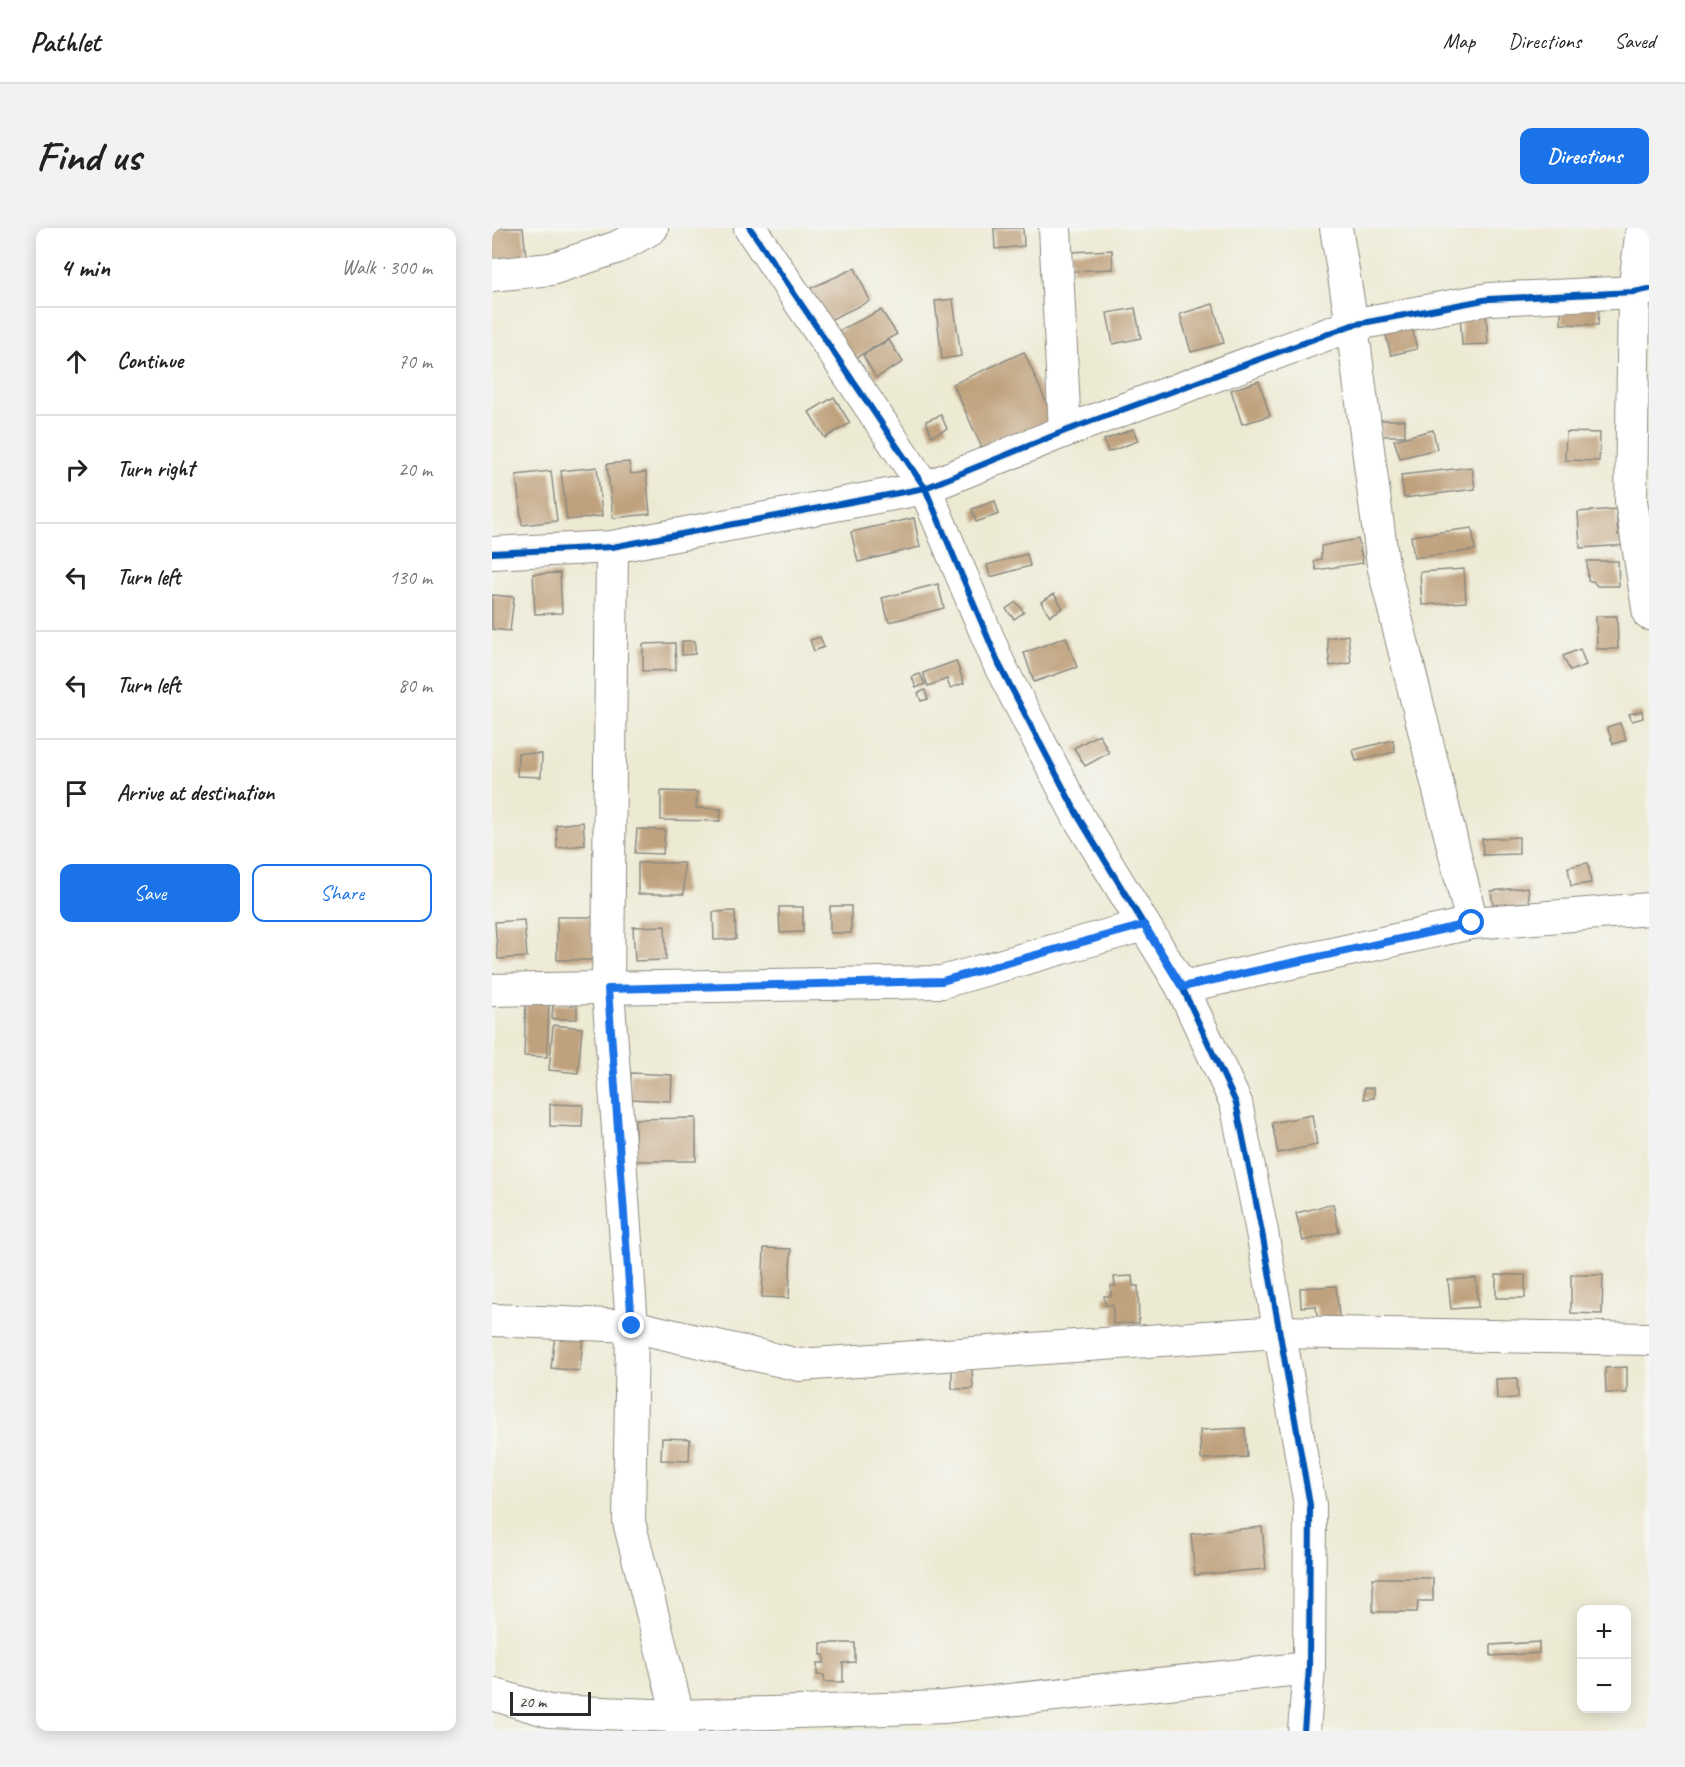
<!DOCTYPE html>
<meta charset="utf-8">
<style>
:root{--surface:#fff;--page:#f2f2f2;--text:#222;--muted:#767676;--line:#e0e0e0;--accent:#1a73e8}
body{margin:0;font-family:Caveat,sans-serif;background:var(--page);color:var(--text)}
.controls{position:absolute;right:18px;bottom:18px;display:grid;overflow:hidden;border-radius:12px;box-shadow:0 3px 15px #0003}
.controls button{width:54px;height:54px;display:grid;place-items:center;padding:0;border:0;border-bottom:2px solid var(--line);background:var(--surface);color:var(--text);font:30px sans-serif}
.scale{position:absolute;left:18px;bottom:15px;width:81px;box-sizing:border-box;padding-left:6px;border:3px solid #2b2b2b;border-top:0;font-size:16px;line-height:21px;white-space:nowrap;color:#2b2b2b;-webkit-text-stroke:4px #f6f6f2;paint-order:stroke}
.stop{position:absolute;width:18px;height:18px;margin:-14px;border:4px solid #1a73e8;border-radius:50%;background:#fff}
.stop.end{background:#1a73e8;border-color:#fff;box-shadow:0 2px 6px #0008}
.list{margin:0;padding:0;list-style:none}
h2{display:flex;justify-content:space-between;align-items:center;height:78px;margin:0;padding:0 24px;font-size:26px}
h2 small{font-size:20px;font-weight:400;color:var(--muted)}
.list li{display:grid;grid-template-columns:39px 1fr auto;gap:18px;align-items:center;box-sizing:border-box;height:108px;padding:0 24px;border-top:2px solid var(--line)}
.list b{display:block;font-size:22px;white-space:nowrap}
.list em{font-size:20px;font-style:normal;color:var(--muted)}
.actions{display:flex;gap:12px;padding:18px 24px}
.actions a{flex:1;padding:14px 0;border:2px solid var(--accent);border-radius:12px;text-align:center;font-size:21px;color:var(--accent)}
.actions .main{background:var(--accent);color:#fff}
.icon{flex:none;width:33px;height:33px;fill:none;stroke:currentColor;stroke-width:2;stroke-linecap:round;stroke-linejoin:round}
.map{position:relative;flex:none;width:1157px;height:1503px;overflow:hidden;border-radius:12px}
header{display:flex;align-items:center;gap:36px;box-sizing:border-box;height:84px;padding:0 30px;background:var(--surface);border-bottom:2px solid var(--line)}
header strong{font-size:28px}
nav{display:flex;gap:33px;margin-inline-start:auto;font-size:21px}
.intro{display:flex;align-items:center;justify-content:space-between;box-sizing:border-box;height:144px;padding:0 36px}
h1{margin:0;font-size:42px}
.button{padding:15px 27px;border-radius:12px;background:var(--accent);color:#fff;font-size:21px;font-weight:700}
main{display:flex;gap:36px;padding:0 36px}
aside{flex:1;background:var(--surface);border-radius:12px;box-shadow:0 3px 15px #0003}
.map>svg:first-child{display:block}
</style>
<header>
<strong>Pathlet</strong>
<nav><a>Map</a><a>Directions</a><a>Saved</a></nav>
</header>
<div class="intro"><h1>Find us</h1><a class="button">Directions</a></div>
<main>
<aside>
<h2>4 min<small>Walk · 300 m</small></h2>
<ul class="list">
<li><svg class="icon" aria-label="ahead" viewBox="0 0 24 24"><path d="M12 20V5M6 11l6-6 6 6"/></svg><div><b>Continue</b></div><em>70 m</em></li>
<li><svg class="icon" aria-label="right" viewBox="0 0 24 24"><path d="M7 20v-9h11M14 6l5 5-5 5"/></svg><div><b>Turn right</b></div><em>20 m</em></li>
<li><svg class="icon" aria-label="left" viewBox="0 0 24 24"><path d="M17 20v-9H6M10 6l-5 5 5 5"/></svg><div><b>Turn left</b></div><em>130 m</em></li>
<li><svg class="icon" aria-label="left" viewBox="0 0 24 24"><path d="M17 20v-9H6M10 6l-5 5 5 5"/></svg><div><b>Turn left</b></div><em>80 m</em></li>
<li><svg class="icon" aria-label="arrive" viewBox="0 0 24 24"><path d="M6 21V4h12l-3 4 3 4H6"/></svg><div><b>Arrive at destination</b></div></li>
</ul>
<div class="actions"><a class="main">Save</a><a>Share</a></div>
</aside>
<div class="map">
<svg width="1157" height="1503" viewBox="0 0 1157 1503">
<rect width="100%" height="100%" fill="#f6f6f2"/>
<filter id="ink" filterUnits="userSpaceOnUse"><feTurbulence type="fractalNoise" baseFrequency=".0167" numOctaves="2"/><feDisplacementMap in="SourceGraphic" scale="12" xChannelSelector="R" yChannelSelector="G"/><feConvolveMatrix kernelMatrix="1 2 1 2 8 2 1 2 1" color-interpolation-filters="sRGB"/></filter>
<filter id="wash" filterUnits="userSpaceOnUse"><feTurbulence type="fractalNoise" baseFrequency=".008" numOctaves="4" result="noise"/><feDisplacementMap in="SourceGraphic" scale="24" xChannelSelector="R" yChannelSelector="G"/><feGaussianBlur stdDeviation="1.35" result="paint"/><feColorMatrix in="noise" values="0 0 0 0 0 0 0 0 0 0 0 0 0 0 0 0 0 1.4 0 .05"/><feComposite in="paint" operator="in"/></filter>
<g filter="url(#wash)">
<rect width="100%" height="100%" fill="#edead4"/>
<g id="blocks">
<g fill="#bfa17d">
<path d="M0,0H31L34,28L0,31Z"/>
<path d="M502,0H531L532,18L503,21Z"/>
<path d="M620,22L621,41L581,43L579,24Z"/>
<path d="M363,40L378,73L333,94L317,61Z"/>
<path d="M461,71L469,128L450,131L443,73Z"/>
<path d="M721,76L732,115L699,124L688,86Z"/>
<path d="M1069,78H1107L1106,97L1069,96Z"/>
<path d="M643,80L649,110L621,116L615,85Z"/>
<path d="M389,82L405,106L360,132L344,104Z"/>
<path d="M994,83L996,116L970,117L968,84Z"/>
<path d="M919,94L925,121L899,127L892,99Z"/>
<path d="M397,112L411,134L384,150L371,127Z"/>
<path d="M532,124L562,192L491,222L461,156Z"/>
<path d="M767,153L778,188L750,196L739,162Z"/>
<path d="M342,169L358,195L333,210L317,184Z"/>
<path d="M449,187L455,201L440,208L434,193Z"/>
<rect x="889" y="192" width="24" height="16"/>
<path d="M641,201L646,213L616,224L612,212Z"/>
<path d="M941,202L945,221L908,230L902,212Z"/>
<path d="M1074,204L1108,205L1107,233L1073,232Z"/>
<path d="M137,234L139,246L154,244L158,286L121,290L115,236Z"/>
<path d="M105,239L110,288L75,292L69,243Z"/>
<path d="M980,239L983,261L912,270L909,247Z"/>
<path d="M59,243L65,293L30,297L24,247Z"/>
<path d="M503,273L507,286L484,294L480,281Z"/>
<path d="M1124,281L1126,307H1135V317L1088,320L1086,284Z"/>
<path d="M422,290L428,319L366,334L359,304Z"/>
<path d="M980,300L983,322L922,330L919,308Z"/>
<path d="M866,311L871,335L824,342L822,333L829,331V318Z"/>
<path d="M535,326L538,338L498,349L495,337Z"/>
<path d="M1095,333H1126L1127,358H1105L1101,353H1096Z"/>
<path d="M972,341L974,374L930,377L928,344Z"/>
<path d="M68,345L70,385L43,386L41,346Z"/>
<path d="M446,356L452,380L397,394L390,370Z"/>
<path d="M562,366L571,380L558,388L549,374Z"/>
<path d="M0,367L22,369L18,403L0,401Z"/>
<path d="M524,374L532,384L522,391L514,381Z"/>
<path d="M1104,388H1125L1126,421H1105Z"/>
<path d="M856,407L859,435L838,438L835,410Z"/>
<path d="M328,409L332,419L322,423L318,412Z"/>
<path d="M574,409L585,439L542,454L532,425Z"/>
<path d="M190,413H203V426L190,427Z"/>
<path d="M183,415L184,442L151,443V416Z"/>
<path d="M1088,421L1094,437L1078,443L1071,428Z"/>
<path d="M464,433L472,455L458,460L455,451L436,458L431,445Z"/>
<path d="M428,446L433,456L424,460L420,449Z"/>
<path d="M433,462L436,471L429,473L426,465Z"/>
<path d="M1150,483L1151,490L1140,493L1137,486Z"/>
<path d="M1128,495L1134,512L1121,516L1115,499Z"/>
<path d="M607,506L617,525L593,538L582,520Z"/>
<path d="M901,512L903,524L864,533L861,522Z"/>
<path d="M26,525L50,526L49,549L25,548Z"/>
<path d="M169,563L205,564L204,580L229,581L228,593L169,592Z"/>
<path d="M91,594L93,617L65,620L64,597Z"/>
<path d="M145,601L173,602L171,626L143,625Z"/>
<path d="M1027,609V626L991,627L990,611Z"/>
<rect x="146" y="635" width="46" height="31"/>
<path d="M1096,635L1099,655L1079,658L1076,639Z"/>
<path d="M1036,659L1038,679L1002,683L999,663Z"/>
<rect x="338" y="678" width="21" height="27"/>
<path d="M287,679H311V704L288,705Z"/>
<path d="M243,683L244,711L222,712L221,684Z"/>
<rect x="65" y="689" width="41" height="43"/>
<path d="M32,692L35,729L6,731L3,694Z"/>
<path d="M173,698L174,732L143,733L141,699Z"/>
<path d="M34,772L57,773L55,829L32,828Z"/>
<path d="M61,776L85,777V791H60Z"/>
<path d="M61,797L90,800L86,845L57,842Z"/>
<path d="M139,845L180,847L179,873L138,871Z"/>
<path d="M872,860H882V870L872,871Z"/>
<path d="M58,876L91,877L90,899L58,898Z"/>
<path d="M820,887L825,917L786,925L780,895Z"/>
<path d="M204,890V933H133V917L143,916V891Z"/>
<path d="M841,976L847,1004L811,1013L804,985Z"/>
<path d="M272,1020L299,1021L297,1070L270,1069Z"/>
<rect x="1004" y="1047" width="29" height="23"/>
<path d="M1079,1047H1111L1110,1086L1079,1085Z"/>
<path d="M640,1048L641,1058H646L647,1095L621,1096V1077H613L612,1068H619V1058H623L622,1049Z"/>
<path d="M984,1050L986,1079L959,1081L956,1052Z"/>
<path d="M844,1058L848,1098L826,1099L824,1078L809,1079L808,1060Z"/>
<path d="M63,1106L91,1109L88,1143L59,1140Z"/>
<path d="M1135,1139V1165H1114L1113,1140Z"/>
<path d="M460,1141H480L481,1161H460Z"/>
<path d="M1025,1150L1026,1170L1005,1171L1004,1151Z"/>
<path d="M753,1200L755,1229L709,1231L708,1202Z"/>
<path d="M170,1210L198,1211L197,1233L169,1232Z"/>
<path d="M770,1299L774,1341L703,1347L699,1306Z"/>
<path d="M881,1350H941V1373H926L925,1384H881Z"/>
<path d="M1047,1414V1425L999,1428V1417Z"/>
<path d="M329,1415H363V1434L351,1435V1454H332V1447H325V1435H332V1427H329Z"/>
</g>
</g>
</g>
<g filter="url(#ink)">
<use href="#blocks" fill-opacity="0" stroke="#8c8a80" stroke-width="1.5"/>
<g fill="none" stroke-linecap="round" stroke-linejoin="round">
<defs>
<g id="street">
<path d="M258,0L433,260L507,436L587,590L690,759L744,875L770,1004L818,1277L817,1440L812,1503"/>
<path d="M563,0L573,203"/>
<path d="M844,0L860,97L891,337L980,695"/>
<path d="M1150,0L1142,64L1139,273L1157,386"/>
<path d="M0,47L59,41L126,19L160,0"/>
<path d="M120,319L116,761L140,1098L137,1294L190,1503"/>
<path d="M0,325L120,319L433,260L573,203L860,97L997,71L1142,64L1157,61"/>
<path d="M690,759L980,695L1157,681"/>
<path d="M0,762L450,754L652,697"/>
<path d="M0,1092L140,1098L307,1137L787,1104L1157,1111"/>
<path d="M0,1466L57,1483L187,1488L451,1479L817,1440"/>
</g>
</defs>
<use href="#street" stroke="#8c8a80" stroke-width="34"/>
<use href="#street" stroke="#fff" stroke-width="32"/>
<defs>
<g id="cycleway">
<path d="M258,0L433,260L507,436L587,590L690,759L744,875L770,1004L818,1277L817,1440L812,1503"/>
<path d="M0,325L120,319L433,260L573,203L860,97L997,71L1142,64L1157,61"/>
</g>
</defs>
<use href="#cycleway" stroke="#f6f6f2" stroke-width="10"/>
<use href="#cycleway" stroke="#0057b8" stroke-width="6"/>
</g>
</g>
<g fill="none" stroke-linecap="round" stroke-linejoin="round" filter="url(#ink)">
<path stroke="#1a73e8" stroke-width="8" d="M140,1098L116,761L450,753L652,697L690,759L980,695"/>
</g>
</svg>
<div class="controls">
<button>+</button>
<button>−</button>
</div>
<div class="scale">20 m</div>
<div class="stop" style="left:980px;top:695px"></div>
<div class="stop end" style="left:140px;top:1098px"></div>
</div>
</main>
